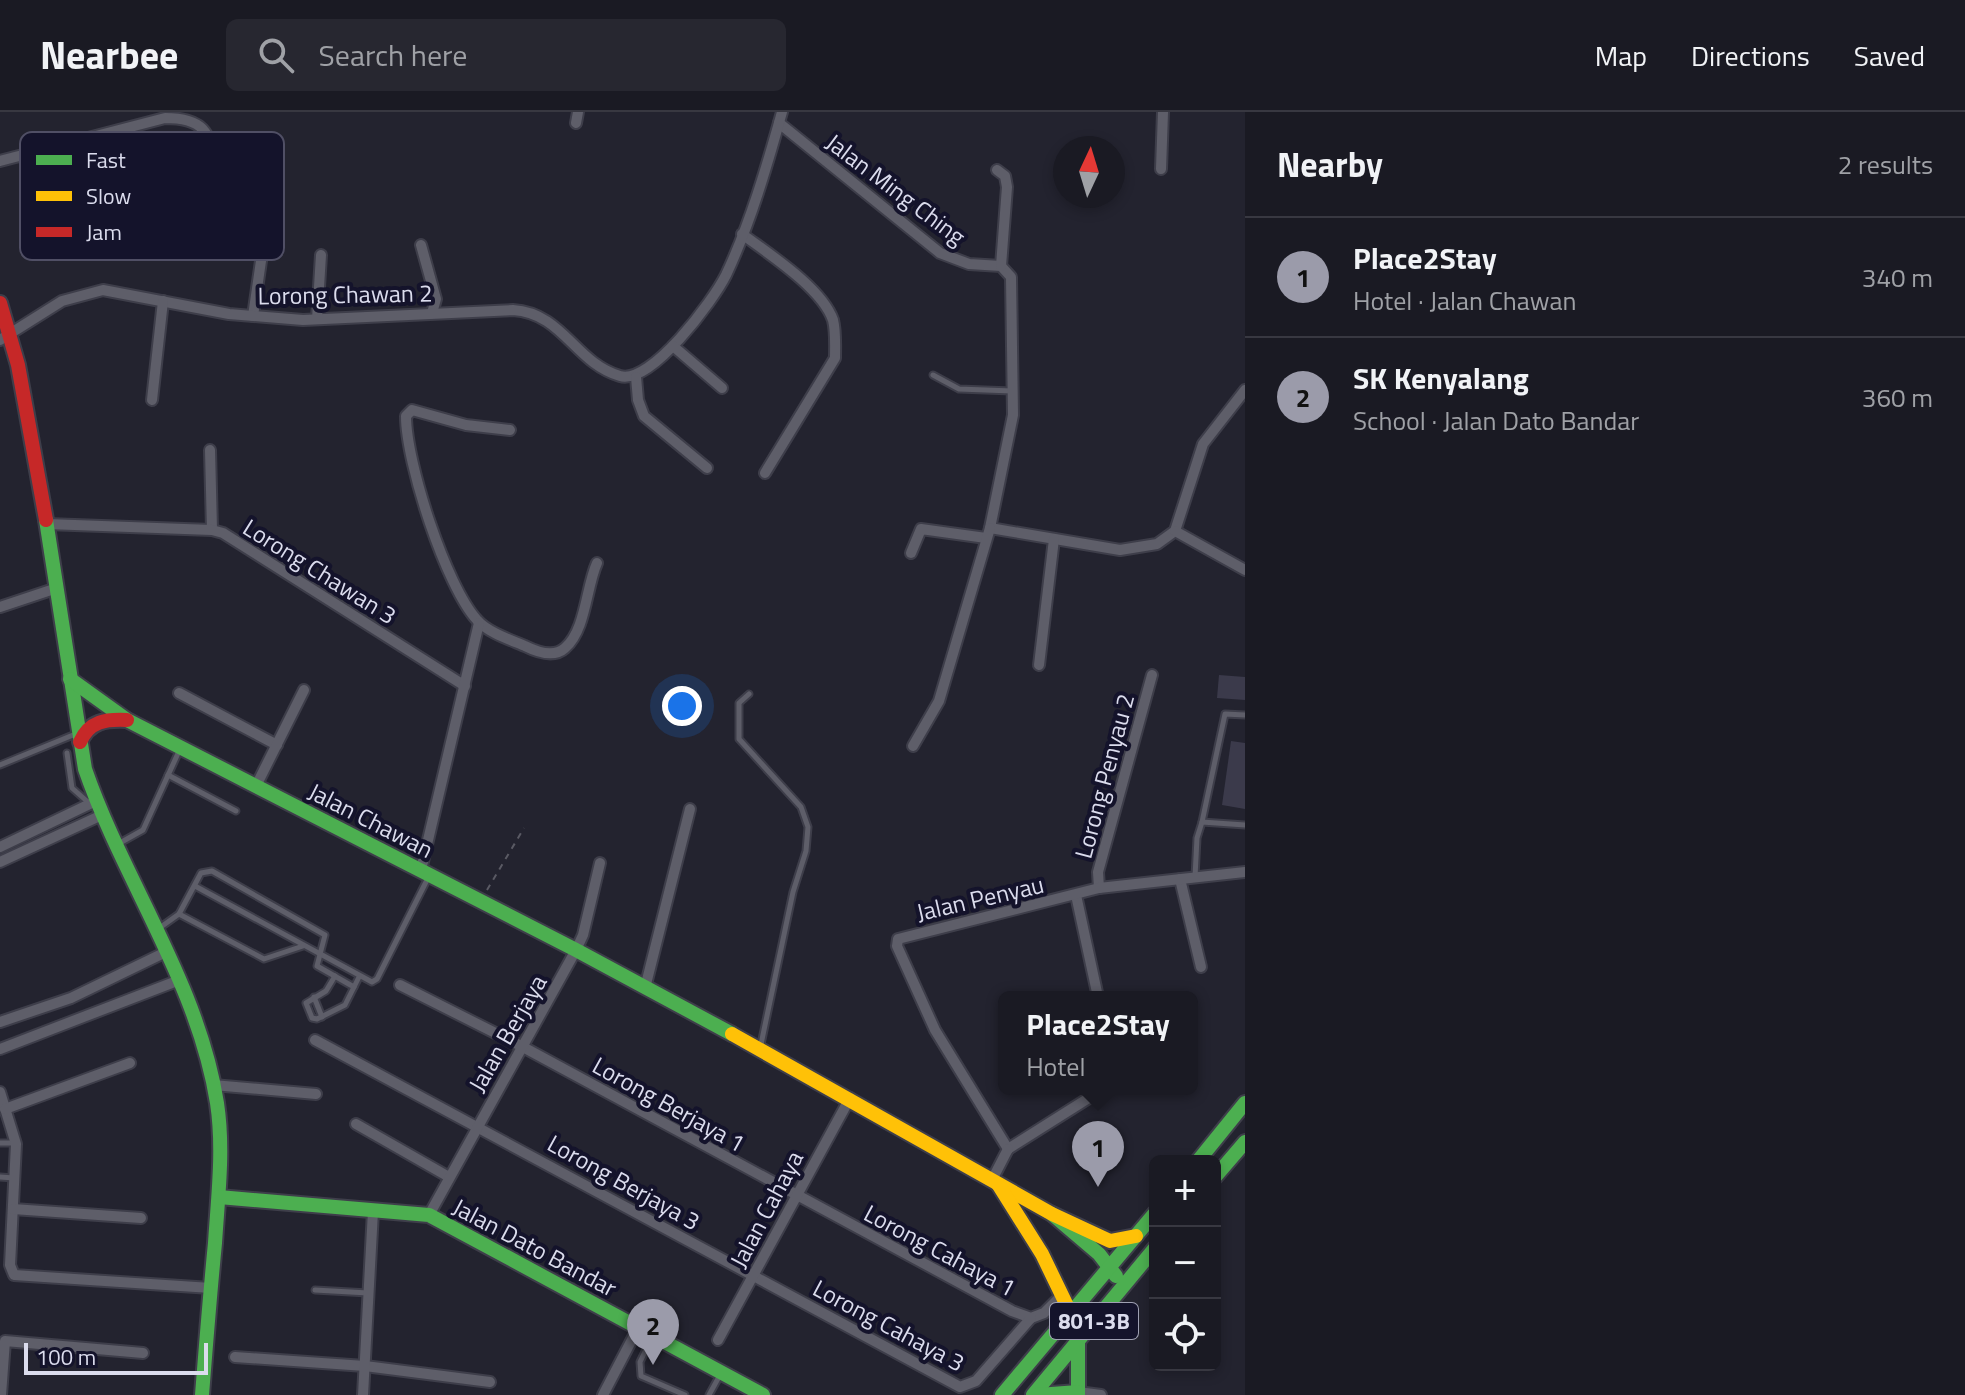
<!DOCTYPE html>
<meta charset="utf-8">
<style>
:root{--surface:#1a1a23;--page:#272730;--text:#f1f3f6;--muted:#9fa1a6;--line:#383841;--accent:#9b9baa}
body{margin:0;font-family:"Titillium Web",sans-serif;background:var(--page);color:var(--text)}
.controls{position:absolute;right:24px;bottom:24px;display:grid;overflow:hidden;border-radius:12px;box-shadow:0 4px 12px #0003}
.controls button{width:72px;height:72px;display:grid;place-items:center;padding:0;border:0;border-bottom:2px solid var(--line);background:var(--surface);color:var(--text);font:40px sans-serif}
.compass{position:absolute;left:1053px;top:24px;width:72px;height:72px;border-radius:50%;background:var(--surface);box-shadow:0 4px 12px #0003;rotate:4deg}
.scale{position:absolute;left:24px;bottom:20px;width:184px;box-sizing:border-box;padding-left:8px;border:4px solid #dbdced;border-top:0;font-size:22px;line-height:28px;white-space:nowrap;color:#dbdced;-webkit-text-stroke:6px #14132b;paint-order:stroke}
.you{position:absolute;left:682px;top:594px;width:28px;height:28px;margin:-20px;border:6px solid #fff;border-radius:50%;background:#1a73e8;box-shadow:0 0 0 12px #1a73e833}
.badge{display:grid;place-items:center;width:52px;height:52px;border-radius:50%;background:var(--accent);color:#111;font-size:26px;font-weight:700}
.pin{position:absolute;translate:-50% -66px;filter:drop-shadow(0 2px 4px #0008)}
.pin::after{content:'';position:absolute;top:42px;width:28px;height:24px;background:inherit;clip-path:polygon(0 0,100% 0,50% 100%)}
.popup{position:absolute;left:998px;top:879px;width:200px;height:104px;box-sizing:border-box;display:grid;place-content:center;border-radius:12px;background:var(--surface);filter:drop-shadow(0 2px 6px #0005);font-size:26px;white-space:nowrap;color:var(--muted)}
.popup b{font-size:30px;color:var(--text)}
.popup::after{content:'';position:absolute;left:50%;top:100%;margin-left:-16px;border:16px solid transparent;border-top-color:var(--surface)}
.list{margin:0;padding:0;list-style:none}
h2{display:flex;justify-content:space-between;align-items:center;height:104px;margin:0;padding:0 32px;font-size:34px}
h2 small{font-size:26px;font-weight:400;color:var(--muted)}
.list li{display:grid;grid-template-columns:52px 1fr auto;gap:24px;align-items:center;box-sizing:border-box;height:120px;padding:0 32px;border-top:2px solid var(--line)}
.list b{display:block;font-size:30px;white-space:nowrap}
.list p{margin:0;font-size:26px;white-space:nowrap;color:var(--muted)}
.list em{font-size:26px;font-style:normal;color:var(--muted)}
.icon{flex:none;width:44px;height:44px;fill:none;stroke:currentColor;stroke-width:2;stroke-linecap:round;stroke-linejoin:round}
.map{position:relative;flex:none;width:1245px;height:1283px;overflow:hidden}
header{display:flex;align-items:center;gap:48px;box-sizing:border-box;height:112px;padding:0 40px;background:var(--surface);border-bottom:2px solid var(--line)}
header strong{font-size:38px}
nav{display:flex;gap:44px;margin-inline-start:auto;font-size:28px}
.search{width:560px;height:72px;background:var(--page);display:flex;align-items:center;gap:20px;box-sizing:border-box;padding:0 28px;border-radius:12px;color:var(--muted);font-size:30px}
main{display:flex}
aside{flex:1;background:var(--surface)}
.map>svg:first-child{display:block}
</style>
<header>
<strong>Nearbee</strong>
<div class="search"><svg class="icon" aria-label="search" viewBox="0 0 24 24"><circle cx="10" cy="10" r="6"/><path d="M15 15l6 6"/></svg>Search here</div>
<nav><a>Map</a><a>Directions</a><a>Saved</a></nav>
</header>
<main>
<div class="map">
<svg width="1245" height="1283" viewBox="0 0 1245 1283">
<rect width="100%" height="100%" fill="#23232f"/>
<g fill="#3b3a4b">
<path d="M1219,563L1245,565V588L1217,586Z"/>
<path d="M1231,629L1245,631V697L1222,693Z"/>
</g>
<g fill="none" stroke-linecap="round" stroke-linejoin="round">
<defs>
<g id="lane">
<path d="M933,263L959,277L1012,279"/>
<path d="M749,582L739,591V627L801,695L808,715L806,739L793,780L760,937"/>
<path d="M67,641L72,676L89,691"/>
<path d="M0,653L78,621"/>
<path d="M168,663L236,699"/>
<path d="M1202,710L1225,602L1245,603"/>
<path d="M118,732L143,718L180,637"/>
<path d="M1195,765L1197,726L1202,710L1245,713"/>
<path d="M195,774L372,870L377,867L429,764"/>
<path d="M179,802L264,847L303,834"/>
<path d="M158,817L179,802L201,761L212,759L325,823L317,854L354,875L359,865"/>
<path d="M335,864L326,879L306,891L312,906L317,907L345,893L354,875"/>
<path d="M314,885L322,905"/>
<path d="M0,1031H15"/>
<path d="M0,1065L14,1066"/>
<path d="M315,1178L368,1181"/>
<path d="M652,1225L640,1250L641,1264L685,1283"/>
<path d="M709,1283L720,1263"/>
</g>
<g id="street">
<path d="M576,11L578,0"/>
<path d="M779,11L940,141L969,152L1001,154L1011,165L1013,303L990,416L1120,438L1157,432L1175,419L1203,332L1245,278"/>
<path d="M0,49L165,6C203,6 210,19 216,55"/>
<path d="M1161,57L1163,0"/>
<path d="M997,58L1005,64L1007,75L1001,154"/>
<path d="M742,122C769,142 822,176 833,208C836,220 835,234 835,246L765,361"/>
<path d="M230,126L259,135L262,142L253,204"/>
<path d="M421,133L436,187L432,201"/>
<path d="M317,207L321,143"/>
<path d="M0,228L62,189L103,178L229,202L303,208L513,198C563,201 575,251 620,264C651,273 713,189 726,163C750,112 767,54 782,0"/>
<path d="M673,234L722,276"/>
<path d="M636,265L638,288L644,304L707,356"/>
<path d="M152,288L163,189"/>
<path d="M510,318L466,313L412,298L406,304C406,351 446,474 477,508C487,520 511,528 525,534C537,540 554,546 565,536C586,518 586,475 597,451"/>
<path d="M210,338L212,418"/>
<path d="M47,412L212,418L223,421L465,574"/>
<path d="M1175,419L1245,458"/>
<path d="M911,441L921,417L986,426"/>
<path d="M0,495L57,476"/>
<path d="M1039,553L1054,427"/>
<path d="M179,581L277,633"/>
<path d="M913,634L939,589L990,416"/>
<path d="M256,674L304,578"/>
<path d="M0,735L96,689"/>
<path d="M0,750L102,703"/>
<path d="M421,758L479,511"/>
<path d="M1180,767L1201,855"/>
<path d="M1099,776L1098,760L1152,563"/>
<path d="M1076,783L1098,885"/>
<path d="M400,873L523,935L1012,1199L1031,1206L1044,1201L1063,1182"/>
<path d="M645,876L690,697"/>
<path d="M0,910L71,886L168,839"/>
<path d="M315,928L960,1275L976,1269L1031,1206"/>
<path d="M0,937L177,869"/>
<path d="M213,973L316,982"/>
<path d="M0,980L16,1032L10,1153L14,1163L211,1176"/>
<path d="M5,997L130,951"/>
<path d="M356,1012L449,1065"/>
<path d="M1008,1037L935,918L897,834L898,827L1099,776L1245,760"/>
<path d="M1008,1037L1103,977"/>
<path d="M993,1066L1008,1037"/>
<path d="M13,1097L141,1106"/>
<path d="M429,1103L576,838L583,823L600,751"/>
<path d="M718,1228L850,986"/>
<path d="M235,1245L365,1254L490,1270"/>
<path d="M1078,1280L1101,1283"/>
<path d="M1,1283L5,1229L143,1241"/>
<path d="M363,1283L373,1099"/>
<path d="M603,1283L638,1216"/>
</g>
<g id="fast">
<path d="M46,408L85,657C124,770 198,871 217,991C224,1037 218,1084 215,1131C210,1182 206,1232 202,1283"/>
<path d="M70,567L127,608L576,838L732,922"/>
<path d="M1198,1049L1245,991"/>
<path d="M1215,1065L1245,1030"/>
<path d="M219,1085L429,1103L763,1283"/>
<path d="M1052,1102L1099,1142L1116,1164"/>
<path d="M1078,1228V1283"/>
<path d="M1002,1283L1155,1101"/>
<path d="M1033,1283L1155,1136"/>
<path d="M1038,1283L1078,1280"/>
</g>
<g id="slow">
<path d="M732,922L1052,1102L1110,1129L1136,1124"/>
<path d="M998,1072L1042,1142L1071,1202"/>
</g>
<g id="jam">
<path d="M0,191L18,253L46,408"/>
<path d="M80,630C89,609 106,607 127,608"/>
</g>
</defs>
<use href="#lane" stroke="#3e3e4a" stroke-width="9"/>
<use href="#street" stroke="#3e3e4a" stroke-width="14"/>
<use href="#fast" stroke="#3e3e4a" stroke-width="18"/>
<use href="#slow" stroke="#3e3e4a" stroke-width="18"/>
<use href="#jam" stroke="#3e3e4a" stroke-width="18"/>
<path stroke="#5a5a64" stroke-width="2" stroke-dasharray="6 6" stroke-linecap="butt" d="M487,778L524,716"/>
<use href="#lane" stroke="#5e5e69" stroke-width="5"/>
<use href="#street" stroke="#5e5e69" stroke-width="10"/>
<use href="#fast" stroke="#4caf50" stroke-width="14"/>
<use href="#slow" stroke="#ffc107" stroke-width="14"/>
<use href="#jam" stroke="#c62828" stroke-width="14"/>
</g>
<g text-anchor="middle" dominant-baseline="central" stroke-width="8" stroke-linejoin="round" paint-order="stroke">
<rect fill="#14132b" stroke="#9fa0b3" stroke-width="2" x="1050" y="1191" width="88" height="36" rx="6"/>
<g font-size="22" font-weight="bold" fill="#dbdced">
<text x="1094" y="1209">801-3B</text>
</g>
<g font-size="24" fill="#dbdced" stroke="#14132b">
<text transform="translate(896 77) rotate(37)">Jalan Ming Ching</text>
<text transform="translate(345 182) rotate(-1)">Lorong Chawan 2</text>
<text transform="translate(320 459) rotate(32)">Lorong Chawan 3</text>
<text transform="translate(1104 664) rotate(-75)">Lorong Penyau 2</text>
<text transform="translate(371 708) rotate(27)">Jalan Chawan</text>
<text transform="translate(980 786) rotate(-13)">Jalan Penyau</text>
<text transform="translate(507 921) rotate(-60)">Jalan Berjaya</text>
<text transform="translate(669 992) rotate(29)">Lorong Berjaya 1</text>
<text transform="translate(624 1070) rotate(29)">Lorong Berjaya 3</text>
<text transform="translate(766 1097) rotate(-62)">Jalan Cahaya</text>
<text transform="translate(535 1135) rotate(28)">Jalan Dato Bandar</text>
<text transform="translate(940 1138) rotate(28)">Lorong Cahaya 1</text>
<text transform="translate(889 1213) rotate(28)">Lorong Cahaya 3</text>
</g>
</g>
<rect x="20" y="20" width="264" height="128" rx="12" fill="#14132b" stroke="#504f65" stroke-width="2"/>
<rect x="36" y="43" width="36" height="10" fill="#4caf50"/>
<rect x="36" y="79" width="36" height="10" fill="#ffc107"/>
<rect x="36" y="115" width="36" height="10" fill="#c62828"/>
<g font-size="22" fill="#dbdced">
<text x="86" y="56">Fast</text>
<text x="86" y="92">Slow</text>
<text x="86" y="128">Jam</text>
</g>
</svg>
<div class="controls">
<button>+</button>
<button>−</button>
<button><svg class="icon" aria-label="locate" viewBox="0 0 24 24"><circle cx="12" cy="12" r="6"/><path d="M12 2v4M12 18v4M2 12h4M18 12h4"/></svg></button>
</div>
<svg class="compass" viewBox="-18 -18 36 36"><path d="M0-13l5 13h-10z" fill="#e53935"/><path d="M0 13l5-13h-10z" fill="#9fa1a6"/></svg>
<div class="scale">100 m</div>
<div class="you"></div>
<div class="pin badge" style="left:1098px;top:1075px">1</div>
<div class="popup"><b>Place2Stay</b>Hotel</div>
<div class="pin badge" style="left:653px;top:1253px">2</div>
</div>
<aside>
<h2>Nearby<small>2 results</small></h2>
<ul class="list">
<li><span class="badge">1</span><div><b>Place2Stay</b><p>Hotel · Jalan Chawan</p></div><em>340 m</em></li>
<li><span class="badge">2</span><div><b>SK Kenyalang</b><p>School · Jalan Dato Bandar</p></div><em>360 m</em></li>
</ul>
</aside>
</main>
